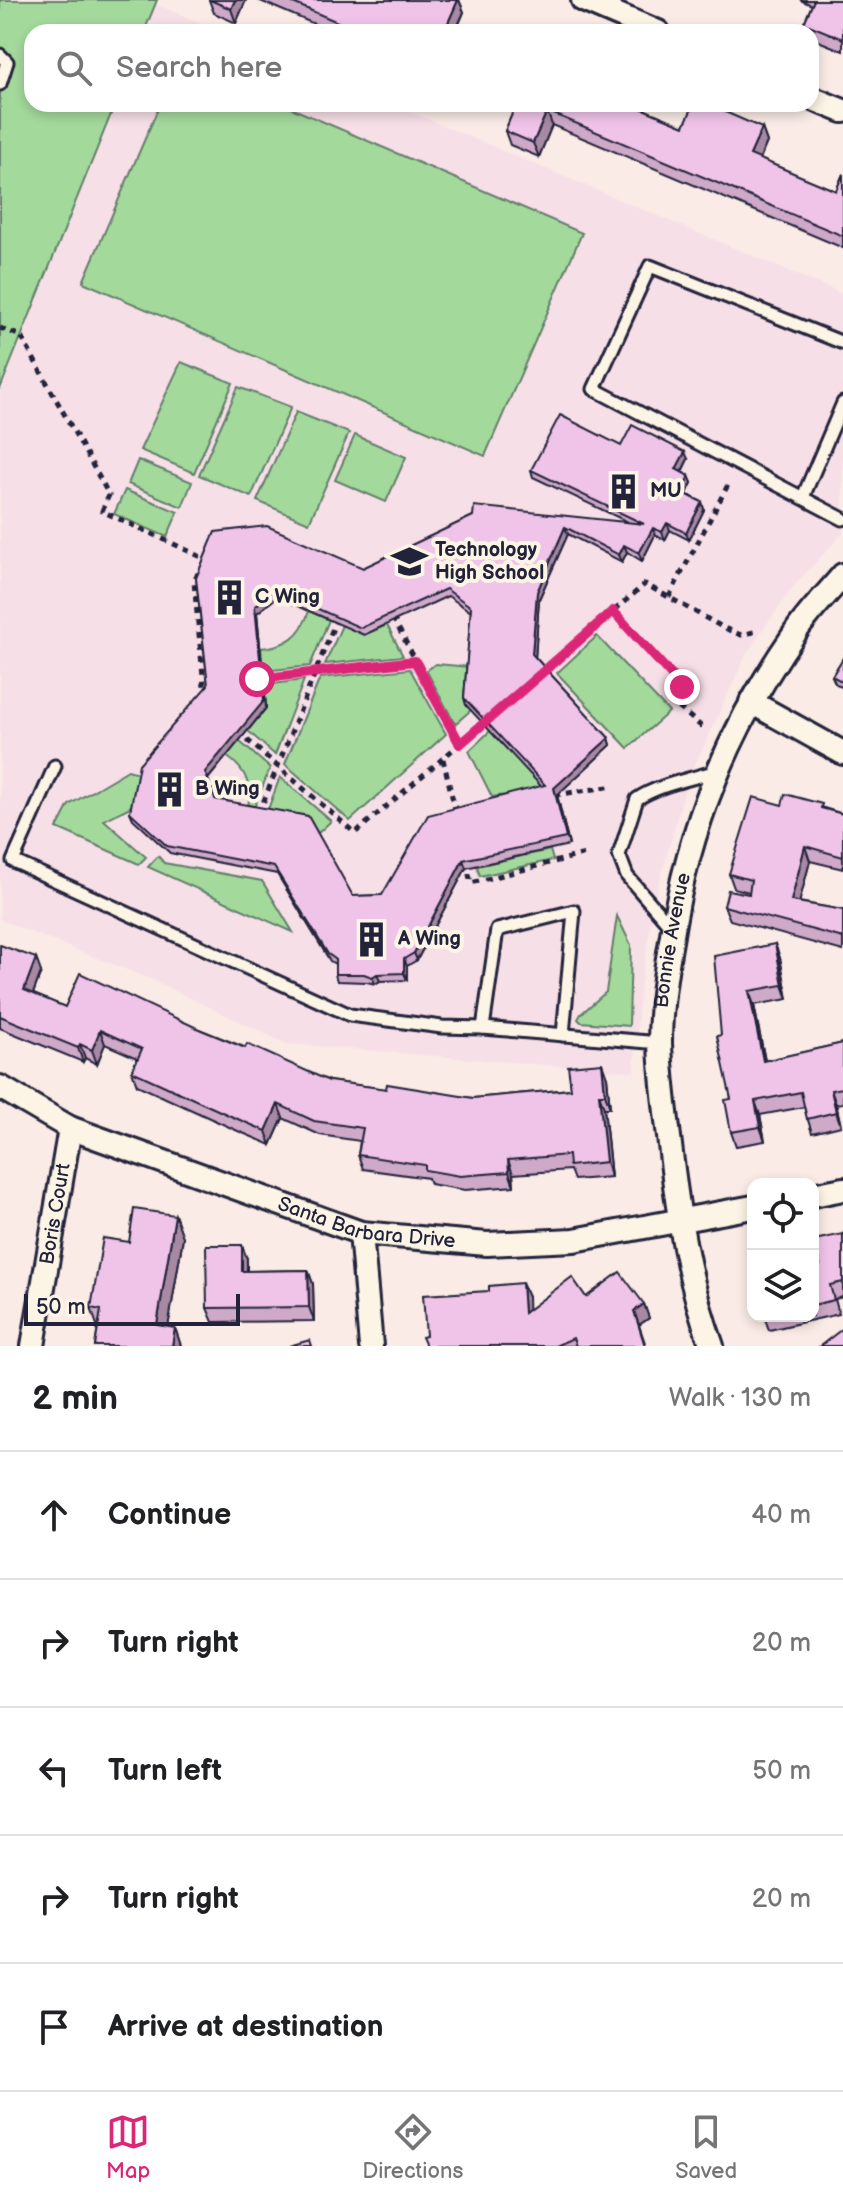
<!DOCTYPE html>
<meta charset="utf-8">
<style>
:root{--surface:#fff;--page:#f6f6f6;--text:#202124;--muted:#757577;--line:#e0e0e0;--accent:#db2777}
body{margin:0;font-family:"Balsamiq Sans",sans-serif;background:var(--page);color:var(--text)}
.controls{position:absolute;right:24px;bottom:24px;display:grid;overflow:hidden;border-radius:16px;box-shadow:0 4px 12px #0003}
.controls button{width:72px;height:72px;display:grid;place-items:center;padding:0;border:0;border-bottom:2px solid var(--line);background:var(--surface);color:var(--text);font:40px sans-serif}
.scale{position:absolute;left:24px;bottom:20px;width:216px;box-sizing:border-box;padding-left:8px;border:4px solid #22223b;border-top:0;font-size:22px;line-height:28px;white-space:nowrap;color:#22223b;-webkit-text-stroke:6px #fcf5e5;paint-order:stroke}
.stop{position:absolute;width:24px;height:24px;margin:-18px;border:6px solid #db2777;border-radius:50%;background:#fff}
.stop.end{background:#db2777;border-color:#fff;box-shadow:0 2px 8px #0008}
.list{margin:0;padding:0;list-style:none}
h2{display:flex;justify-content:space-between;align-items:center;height:104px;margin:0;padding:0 32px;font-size:34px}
h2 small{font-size:26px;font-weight:400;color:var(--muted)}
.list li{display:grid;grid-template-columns:52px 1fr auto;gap:24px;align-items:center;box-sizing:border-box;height:128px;padding:0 32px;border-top:2px solid var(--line)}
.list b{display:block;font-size:30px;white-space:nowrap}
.list em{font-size:26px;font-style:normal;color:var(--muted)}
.icon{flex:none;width:44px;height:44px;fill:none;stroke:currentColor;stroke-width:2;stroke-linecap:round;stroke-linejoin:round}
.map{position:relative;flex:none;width:843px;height:1346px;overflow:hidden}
.search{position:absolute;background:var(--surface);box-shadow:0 4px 12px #0003;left:24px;right:24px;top:24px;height:88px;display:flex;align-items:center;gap:20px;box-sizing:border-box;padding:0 28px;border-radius:24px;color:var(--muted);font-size:30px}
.sheet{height:744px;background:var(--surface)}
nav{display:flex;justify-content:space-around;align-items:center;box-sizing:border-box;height:112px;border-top:2px solid var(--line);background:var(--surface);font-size:22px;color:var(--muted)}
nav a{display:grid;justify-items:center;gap:4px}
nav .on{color:var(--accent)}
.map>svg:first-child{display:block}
</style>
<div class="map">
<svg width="843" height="1346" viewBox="0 0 843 1346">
<rect width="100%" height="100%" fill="#faebe6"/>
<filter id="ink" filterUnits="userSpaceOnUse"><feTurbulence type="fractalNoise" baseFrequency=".0125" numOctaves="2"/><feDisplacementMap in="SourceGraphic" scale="16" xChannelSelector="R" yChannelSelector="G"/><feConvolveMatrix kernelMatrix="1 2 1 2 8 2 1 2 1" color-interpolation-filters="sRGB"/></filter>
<g filter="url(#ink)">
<g fill="#f7dfe7">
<path d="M155,4L222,32H144Z"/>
<path d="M115,104H392L843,294V533L792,588L747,653L687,782L656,894L640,989L634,1072L287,1044L148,978L0,920V389Z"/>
</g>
<g fill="#a4d99c" stroke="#637e6c" stroke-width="2">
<path d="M0,0H157L144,32H32V104H115L0,389Z"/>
<path d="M160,104H282L582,233L485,456L83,282Z"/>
<path d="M181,362L233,383L194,473L140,450Z"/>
<path d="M238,387L291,407L251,497L199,475Z"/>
<path d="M296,412L349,433L309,523L257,501Z"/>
<path d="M355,435L406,457L386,502L335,480Z"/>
<path d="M138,460L192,482L182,507L128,484Z"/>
<path d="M125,490L178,512L167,537L114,514Z"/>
<path d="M309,611L329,620L310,666L263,671L261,648C287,646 301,636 309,611Z"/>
<path d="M342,625L364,635L387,625L403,656L325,664Z"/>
<path d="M597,636L669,712L628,748L557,673Z"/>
<path d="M436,664L470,667L471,710L455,724L426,670Z"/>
<path d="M410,669L446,734L350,821L285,764L320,678Z"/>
<path d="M304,680L275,755L248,731L266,708L265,685Z"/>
<path d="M490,731L545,789L492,797L469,751Z"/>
<path d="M239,741L270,768L252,813L247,811C253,787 247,770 226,756Z"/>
<path d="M128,770L141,774L136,804L104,820L146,857L139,864L57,828L69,805Z"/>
<path d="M280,777L331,821L317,834L266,815Z"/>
<path d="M550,850L553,860L480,876L477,866Z"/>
<path d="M158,856L164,863L262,881L293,932L148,867Z"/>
<path d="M617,916L631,945L629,1026L581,1022L578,1019L581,1014L606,992Z"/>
</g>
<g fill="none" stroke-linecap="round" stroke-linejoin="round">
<defs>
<g id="lane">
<path d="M0,55L7,62L0,84"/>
<path d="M843,343L650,266L594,389L843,519"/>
<path d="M803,497L843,403"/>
<path d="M55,766L13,861L350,1015L442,1027L483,1028L660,1043"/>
<path d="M672,928L627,876L619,855L637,799C660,784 689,780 716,771"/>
<path d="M483,1028L497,930L574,911L563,1035"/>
</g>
<g id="street">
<path d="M583,0L658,32"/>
<path d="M811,98L843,111"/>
<path d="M751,702L843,753"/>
<path id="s1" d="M0,1087L70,1128L361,1233L487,1244L574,1240L753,1207"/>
<path d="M813,1195L843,1189"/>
<path d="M361,1233L371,1346"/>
<path id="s2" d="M33,1346L70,1128"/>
<path id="s3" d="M712,1346C688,1281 678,1214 670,1145C666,1112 661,1077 660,1043C660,1009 665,974 671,941C688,826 730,726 797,630C810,611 828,593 843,575"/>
</g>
</defs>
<use href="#lane" stroke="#22223b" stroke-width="17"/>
<use href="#street" stroke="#22223b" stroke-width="28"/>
<g stroke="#22223b" stroke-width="5" stroke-dasharray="6 6" stroke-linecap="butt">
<path d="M0,328L21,336L109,495L102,511L206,559L205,561"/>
<path d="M198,573L194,582L204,686L211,685"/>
<path d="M669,597L730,481"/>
<path d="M613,611L682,687L670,700L702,727"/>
<path d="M393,618L460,744"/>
<path d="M542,673L645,584L724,628L741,635L758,631"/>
<path d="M257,679L415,661"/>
<path d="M238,732L355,833L489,719"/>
<path d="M443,759L456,813"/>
<path d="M555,795L614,786"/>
<path d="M259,813L337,618"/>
<path d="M466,862L471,883L589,853"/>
</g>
<use href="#lane" stroke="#fcf5e5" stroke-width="11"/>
<use href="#street" stroke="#fcf5e5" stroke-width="22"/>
</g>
<g fill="#cea9c8" stroke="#22223b" stroke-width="2" fill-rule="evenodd">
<path d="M209,0H246L236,23L214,13Z"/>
<path d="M258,0H459L464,12L457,29L463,32H333Z"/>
<path d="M800,0H843V51L811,38V32H808L804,23L812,5Z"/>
<path d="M500,104H631L684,126L762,128L767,142L760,159L836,191L843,174V248L552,125L539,157L510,145L505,131L514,110Z"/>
<path d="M621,446L688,459L682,472L689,476L692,483L686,494L702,502L704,510L689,540L670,530L665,540L655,535L642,561L627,552L622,562L568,534L539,599L535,657L609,738L611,745L557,795L569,845L466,868L417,960L407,966V980L380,981L375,984L367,982L337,981L335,974V964L330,961L277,874L170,853L133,819L130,812L208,685L196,578L363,568L473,516L628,522L533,477L531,470ZM448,596L471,612L464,698L466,705L541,786L382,895L353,896L215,799L208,779L266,708L257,613L277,597L364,635Z"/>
<path d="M843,658V688L835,683L832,676Z"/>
<path d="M782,805L824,808L843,814V869L810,861L799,902L843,910V951L730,920L724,906L749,894V892L734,888L729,874Z"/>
<path d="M775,944L780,958L788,999L754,1005L765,1061L843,1043V1103L836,1104L841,1126L812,1133L804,1107L760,1115L765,1141L736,1146L731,1132V1099L721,1035Z"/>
<path d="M0,945L41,972L33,994L65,1007L199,1029L329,1081L386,1089L473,1098L571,1089L607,1077L610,1108H604L611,1177L574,1180L570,1170L513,1174L514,1186L465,1190L430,1184L428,1178L363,1169L358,1155L360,1141L320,1135L283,1118L271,1145L238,1131L137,1085L132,1071L137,1058L105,1044L97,1064L85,1058L83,1062L0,1028Z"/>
<path d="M175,1215L183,1237L168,1327L175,1328L181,1346H95L98,1328L91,1308L129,1242Z"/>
<path d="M843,1234V1297L835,1299L839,1314L769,1330L764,1316H813V1267L820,1265Z"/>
<path d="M247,1259V1271L308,1270L313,1284L314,1321L213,1322L207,1308Z"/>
<path d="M528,1297V1310L586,1297L644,1304L649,1318L639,1325L646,1346H425L426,1336Z"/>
</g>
<g fill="#a889a3" stroke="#22223b" stroke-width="2">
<path d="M235,0H246L236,23L231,9Z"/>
<path d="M458,0H459L464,12L455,32L447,25Z"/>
<path d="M547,111L552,125L539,157L533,143Z"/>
<path d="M762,128L767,142L755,169L750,155Z"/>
<path d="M685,452L688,459L679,477L676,469Z"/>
<path d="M689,476L692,483L684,499L681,492Z"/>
<path d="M702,502L704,510L689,540L686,533Z"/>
<path d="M667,523L670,530L665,540L662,532Z"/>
<path d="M565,527L568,534L539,599L535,661L532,654L537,592Z"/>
<path d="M653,528L655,535L642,561L639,553Z"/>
<path d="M624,545L627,552L622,562L619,555Z"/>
<path d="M275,590L277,597L257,613L266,708L208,779L205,772L255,606Z"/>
<path d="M609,738L611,745L557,795L569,845L554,788Z"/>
<path d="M805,846L810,861L796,915L791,901Z"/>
<path d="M463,860L466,868L417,960L414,953Z"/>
<path d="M775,944L780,958L788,999L783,985Z"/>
<path d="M36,958L41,972L29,1004L24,990Z"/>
<path d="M404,959L407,966V980L404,973Z"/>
<path d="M377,974L380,981L375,984L372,977Z"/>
<path d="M749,991L754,1005L768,1076L763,1061Z"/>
<path d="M100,1030L105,1044L97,1064L92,1050Z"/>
<path d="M80,1044L85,1058L83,1062L78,1048Z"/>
<path d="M602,1063L607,1077L610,1108L605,1094Z"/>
<path d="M831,1090L836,1104L841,1126L836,1112Z"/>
<path d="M599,1094L604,1108L611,1177L606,1162Z"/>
<path d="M755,1101L760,1115L765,1141L760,1127Z"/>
<path d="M278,1104L283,1118L271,1145L266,1131Z"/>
<path d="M508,1160L513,1174L514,1186L509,1172Z"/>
<path d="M175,1215L183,1237L165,1346L157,1325Z"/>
<path d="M242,1245L247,1259V1285L242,1271Z"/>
<path d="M308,1270L313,1284L314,1321L309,1307Z"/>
<path d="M522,1283L528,1297L529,1327L524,1313Z"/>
<path d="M644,1304L649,1318L639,1325L634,1311Z"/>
<path d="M175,1328L181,1346H172Z"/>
</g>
<g fill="#f0c4e9" stroke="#22223b" stroke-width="2" fill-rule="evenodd">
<path d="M210,0H235L231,9Z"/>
<path d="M286,0H458L447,25L463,32H361Z"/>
<path d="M814,0H843V39L804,23Z"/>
<path d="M516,104H631L684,126L694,104H707L762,128L750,155L836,191L843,174V236L547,111L533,143L505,131Z"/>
<path d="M560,415L621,446L632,425L685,452L676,469L689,476L681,492L702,502L686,533L667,523L662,532L653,528L639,553L624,545L619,555L565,527L537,592L532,654L609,738L554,788L566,838L463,860L414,953L404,959V973L377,974L372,977L364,974H335V959L328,954L274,867L167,846L130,812L139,764L208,685L196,578L215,532L267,526L363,568L473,516L474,506L644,524L531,470ZM446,589L471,607L464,698L545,785L428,815L382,895L353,896L308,816L215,799L205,772L264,701L255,606L275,590L361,628Z"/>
<path d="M843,658V682L832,676Z"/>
<path d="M785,794L822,804L821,808L843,814V857L805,846L791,901L843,910V938L724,906L728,890L749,894L751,880L729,874L753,797L782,805Z"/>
<path d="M775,944L783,985L749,991L763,1061L843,1043V1088L831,1090L836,1112L807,1119L801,1092L755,1101L760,1127L731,1132L725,1100L731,1099L717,1036L721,1035L714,956Z"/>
<path d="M0,945L36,958L24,990L65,1007L80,973L199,1029L245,1048L247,1044L329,1081L386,1089L387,1084L473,1098L571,1089L568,1066L602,1063L605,1094H599L606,1162L569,1166L568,1155L508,1160L509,1172L460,1176L425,1170V1165L358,1155L363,1128L314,1121L278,1104L266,1131L233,1117L132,1071L142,1049L100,1030L92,1050L80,1044L78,1048L0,1016Z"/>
<path d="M134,1209L175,1215L157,1325L175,1328L172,1346H95L101,1310L91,1308L103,1238L129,1242Z"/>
<path d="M843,1234V1282L830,1285L834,1300L813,1305V1267L820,1265L814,1240Z"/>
<path d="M206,1245H242V1271L308,1270L309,1307L207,1308Z"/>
<path d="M620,1272L644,1304L634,1311L645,1346H576L573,1338L555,1346H426L422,1337L426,1336L423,1295L489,1291V1286L522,1283L524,1313L572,1277L586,1297Z"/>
<path d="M842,1329L843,1331V1346H820Z"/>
<path d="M310,1340L312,1346H289Z"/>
</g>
</g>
<g fill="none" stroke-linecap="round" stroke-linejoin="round" filter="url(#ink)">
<path stroke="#db2777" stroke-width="10" d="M257,679L415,661L460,744L613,611L682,687"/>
</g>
<defs>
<symbol id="building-bare" viewBox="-9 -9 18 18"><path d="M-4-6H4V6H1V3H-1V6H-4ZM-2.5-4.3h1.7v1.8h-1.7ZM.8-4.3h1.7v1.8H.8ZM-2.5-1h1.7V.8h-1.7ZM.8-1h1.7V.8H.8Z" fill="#22223b" stroke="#fcf5e5" stroke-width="2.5" paint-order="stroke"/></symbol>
<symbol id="school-bare" viewBox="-9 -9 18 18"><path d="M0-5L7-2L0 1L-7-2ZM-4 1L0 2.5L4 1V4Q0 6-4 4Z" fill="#22223b" stroke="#fcf5e5" stroke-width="2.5" paint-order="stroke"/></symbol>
</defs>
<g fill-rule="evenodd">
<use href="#building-bare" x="598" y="466" width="51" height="51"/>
<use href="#school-bare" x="384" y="536" width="51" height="51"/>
<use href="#building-bare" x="204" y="572" width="51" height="51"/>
<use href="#building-bare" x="144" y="764" width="51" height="51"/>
<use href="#building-bare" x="346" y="914" width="51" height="51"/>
</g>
<g text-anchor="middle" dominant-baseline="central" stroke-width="8" stroke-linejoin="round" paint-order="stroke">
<g font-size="20" font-weight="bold" fill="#22223b" stroke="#fcf5e5" text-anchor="start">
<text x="650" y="491">MU</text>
<text x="435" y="550">Technology<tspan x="435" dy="23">High School</tspan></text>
<text x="255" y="597">C Wing</text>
<text x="195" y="789">B Wing</text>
<text x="398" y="939">A Wing</text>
</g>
<g font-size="20" fill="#22223b" stroke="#fcf5e5">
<text stroke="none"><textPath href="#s3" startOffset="412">Bonnie Avenue</textPath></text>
<text stroke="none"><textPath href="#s2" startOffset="134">Boris Court</textPath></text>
<text stroke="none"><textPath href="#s1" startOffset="394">Santa Barbara Drive</textPath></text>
</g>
</g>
</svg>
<div class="controls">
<button><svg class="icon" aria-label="locate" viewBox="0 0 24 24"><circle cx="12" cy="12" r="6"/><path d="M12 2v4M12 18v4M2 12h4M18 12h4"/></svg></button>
<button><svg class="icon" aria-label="layers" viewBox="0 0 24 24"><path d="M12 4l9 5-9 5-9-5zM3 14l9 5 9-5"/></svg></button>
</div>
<div class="scale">50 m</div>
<div class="stop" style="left:257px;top:679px"></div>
<div class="stop end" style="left:682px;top:687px"></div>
<div class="search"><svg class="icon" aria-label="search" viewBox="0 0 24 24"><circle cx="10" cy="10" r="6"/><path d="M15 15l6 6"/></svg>Search here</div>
</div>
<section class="sheet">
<h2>2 min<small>Walk · 130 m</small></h2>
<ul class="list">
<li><svg class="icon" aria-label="ahead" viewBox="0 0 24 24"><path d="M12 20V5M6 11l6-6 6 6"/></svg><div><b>Continue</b></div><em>40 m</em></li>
<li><svg class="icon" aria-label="right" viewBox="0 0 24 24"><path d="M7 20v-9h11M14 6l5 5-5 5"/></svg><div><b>Turn right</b></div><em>20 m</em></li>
<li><svg class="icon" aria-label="left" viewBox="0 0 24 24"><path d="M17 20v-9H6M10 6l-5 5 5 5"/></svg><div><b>Turn left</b></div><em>50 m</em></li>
<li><svg class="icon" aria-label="right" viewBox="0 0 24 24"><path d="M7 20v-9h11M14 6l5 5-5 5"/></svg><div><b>Turn right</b></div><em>20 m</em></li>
<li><svg class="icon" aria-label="arrive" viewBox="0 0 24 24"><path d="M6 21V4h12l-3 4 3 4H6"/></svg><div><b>Arrive at destination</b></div></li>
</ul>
</section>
<nav>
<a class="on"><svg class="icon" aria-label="map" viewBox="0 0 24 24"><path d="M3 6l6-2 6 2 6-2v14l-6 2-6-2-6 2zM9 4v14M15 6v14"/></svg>Map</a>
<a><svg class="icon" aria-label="directions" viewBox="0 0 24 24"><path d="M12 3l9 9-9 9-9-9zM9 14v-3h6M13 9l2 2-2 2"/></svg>Directions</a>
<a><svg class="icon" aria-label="saved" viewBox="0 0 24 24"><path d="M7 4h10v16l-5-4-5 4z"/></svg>Saved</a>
</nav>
